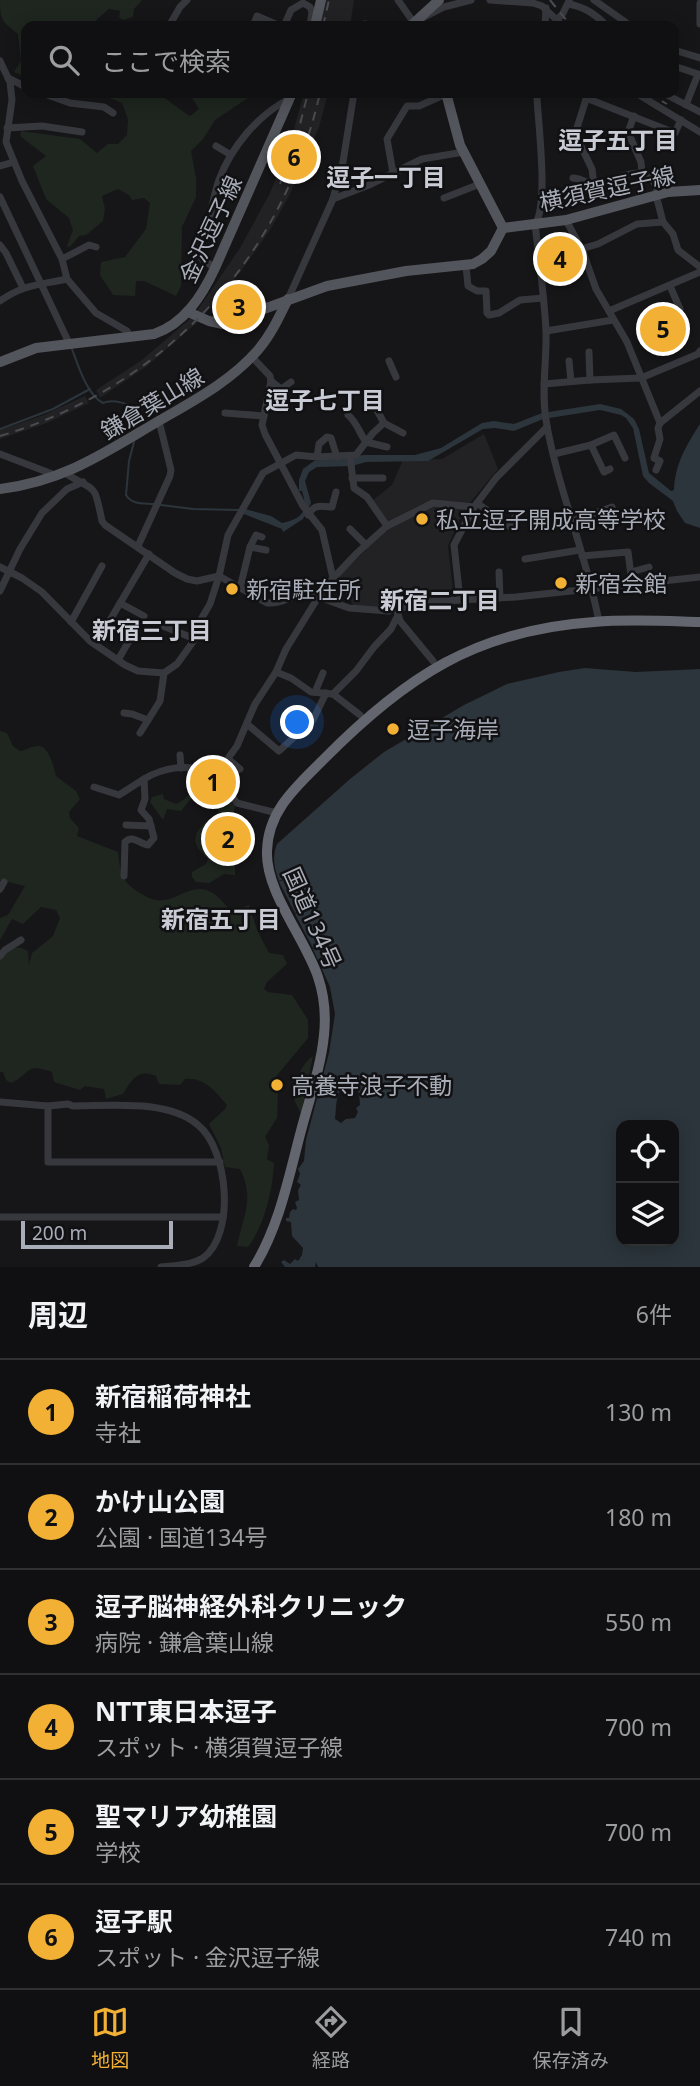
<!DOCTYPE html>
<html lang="ja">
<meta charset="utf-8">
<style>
:root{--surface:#101012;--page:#1e1e20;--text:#f1f3f6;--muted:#9c9d9f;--line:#303032;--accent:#f2b134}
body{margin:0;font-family:"Noto Sans","Noto Sans JP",sans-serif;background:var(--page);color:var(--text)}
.controls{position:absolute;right:21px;bottom:21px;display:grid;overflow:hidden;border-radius:14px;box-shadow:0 4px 18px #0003}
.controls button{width:63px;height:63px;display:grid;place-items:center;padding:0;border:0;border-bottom:2px solid var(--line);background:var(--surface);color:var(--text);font:35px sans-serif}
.scale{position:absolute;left:21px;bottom:18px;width:152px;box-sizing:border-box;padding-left:7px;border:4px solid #a8adb8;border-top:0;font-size:19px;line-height:24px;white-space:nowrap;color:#a8adb8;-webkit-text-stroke:5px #111113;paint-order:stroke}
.you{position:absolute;left:298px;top:723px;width:24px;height:24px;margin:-18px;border:5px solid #fff;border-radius:50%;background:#1a73e8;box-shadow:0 0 0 10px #1a73e833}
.badge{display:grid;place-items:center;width:46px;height:46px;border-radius:50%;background:var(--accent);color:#111;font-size:23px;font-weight:700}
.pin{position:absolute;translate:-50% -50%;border:4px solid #fff;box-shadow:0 2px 7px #0006}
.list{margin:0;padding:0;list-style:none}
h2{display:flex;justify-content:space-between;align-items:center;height:91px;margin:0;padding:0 28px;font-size:30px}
h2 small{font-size:23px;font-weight:400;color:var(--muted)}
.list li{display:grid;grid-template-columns:46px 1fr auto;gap:21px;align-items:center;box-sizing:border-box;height:105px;padding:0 28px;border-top:2px solid var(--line)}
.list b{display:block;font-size:26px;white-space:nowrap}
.list p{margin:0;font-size:23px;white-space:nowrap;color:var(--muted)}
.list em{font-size:23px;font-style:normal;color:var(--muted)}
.icon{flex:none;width:38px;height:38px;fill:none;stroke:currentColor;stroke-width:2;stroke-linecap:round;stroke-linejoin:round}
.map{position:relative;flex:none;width:700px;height:1267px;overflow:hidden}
.search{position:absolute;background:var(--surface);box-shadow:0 4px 18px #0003;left:21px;right:21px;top:21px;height:77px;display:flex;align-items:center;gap:18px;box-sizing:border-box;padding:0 24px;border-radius:14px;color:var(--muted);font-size:26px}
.sheet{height:721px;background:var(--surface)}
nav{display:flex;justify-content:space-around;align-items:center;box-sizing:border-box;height:98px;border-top:2px solid var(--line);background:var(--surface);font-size:19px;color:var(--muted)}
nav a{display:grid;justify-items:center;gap:4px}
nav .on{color:var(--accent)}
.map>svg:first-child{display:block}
</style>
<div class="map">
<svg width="700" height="1267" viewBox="0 0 700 1267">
<rect width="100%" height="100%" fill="#161618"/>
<g fill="#222225">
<path d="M324,0H354L350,26H318Z"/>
<path d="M304,93H328L319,127L290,194L270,230L241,271L204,315L197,311L240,248L270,193L290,143Z"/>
<path d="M191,318L199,321L147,366L100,398L96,390L142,360Z"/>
<path d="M85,396L89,403L47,423L0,439V430L44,415Z"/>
<path d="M484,434L498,469L463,511L448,546L454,598L383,607H355L336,579L390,527L372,501L392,485L403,460L442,459Z"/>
</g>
<g fill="#1e261f">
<path d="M0,0H142L134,9L133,17L123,20L119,17L120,11L109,9L97,19L94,26H26V77L14,72L21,61L18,34C2,21 0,21 0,0Z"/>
<path d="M102,93C120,93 147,88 163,97C170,101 180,110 190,116L199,109L189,93H255L215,120L203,139L191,151L196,178V197L182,227L181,286L176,296L144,281H136L135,296L113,295L100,275L101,262L125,257L146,229L150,203L144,198L132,200L129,195L118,189L102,196L105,209L103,221L86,235L79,236L70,247L67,246L73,230L69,218L46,199L33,166L46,156L20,136L21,131L80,139L97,153L108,144H118L127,135L128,119L122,103L102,95Z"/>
<path d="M0,731L7,733L13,746L20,751C26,750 32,746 38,746C49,745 54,768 56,776L76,791L80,799L69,812L70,818L79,828L77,836L118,852C121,874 120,880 140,893C173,915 184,879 211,892C219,896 225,905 231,911L249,905L257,930L269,953L283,955L287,964L267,982L264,989L268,992L292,995L308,1020V1038L275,1078L272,1088L278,1094L277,1118L265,1137L269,1145L267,1159L274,1163C273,1189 264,1227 248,1247L237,1246C243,1216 255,1199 240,1169L225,1167L221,1148L209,1124L225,1109L227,1105C215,1091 204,1077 185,1079L180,1085L159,1084L156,1076C137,1068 132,1080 123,1094L106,1099L104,1089L85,1086L80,1090L54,1082L52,1072C25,1062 31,1074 11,1083L6,1080L3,1072H0V951L5,953C14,947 18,945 28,951L29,965L32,953L53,936L60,918L56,910L41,907L23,924L12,919L0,940V945V918L8,915L25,886L0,880Z"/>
<path d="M196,772L205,774C213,804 219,790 235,806L232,819L234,829L228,844L225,841L226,837L224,841L226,862L235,866V875L224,874L209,883L196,882L192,877V872L206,864L208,859C184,839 198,827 218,813L219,809L208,797L200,792L195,794L181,811L167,809L163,820L150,802L152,797L163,794L164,799L176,804C191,798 193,786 196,772Z"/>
<path d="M313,1056L301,1114C299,1109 295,1103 294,1098C292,1085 302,1063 313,1056Z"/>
</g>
<g fill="#2c353c" fill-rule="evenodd">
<path d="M600,404L621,409L634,419L639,429L649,473L671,491L674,490C675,464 686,446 700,424V528L685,523L677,511L673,501L649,483L643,476L633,428L626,418L621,415L600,410L543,419L514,431L495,428L483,429L428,461L366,462L352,466L317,467L309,472L305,481L311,503L303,519L283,532L282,529L244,514L245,509L271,516L282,523C301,519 309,512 302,491H299V480L303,469L314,461L364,455H415L441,448L482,423L494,421L514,424L542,413Z"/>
<path d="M585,668L636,672L700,669V1267H318L316,1262L315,1267H285L281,1262L284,1260L290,1264L295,1259L298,1261L302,1255L303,1248L292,1236L291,1222L286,1221V1218H289L290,1212L293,1209L296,1210L297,1208L295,1202L299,1200L298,1190L301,1185L297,1182L300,1174L298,1169L304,1161L306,1140L329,1053L335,1014L330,987L313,949L318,946L313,948L295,914L304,910L295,913L279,882L298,872L279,881C274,868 272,857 277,844L350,779L384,752L464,705L507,684L559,672ZM352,1082L359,1093L360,1105L356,1108L358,1112L355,1118L346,1119L341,1123L335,1119C337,1105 334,1088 352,1082ZM621,1125H674V1241H621Z"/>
</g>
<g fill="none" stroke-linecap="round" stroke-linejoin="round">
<g stroke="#2c353c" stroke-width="2">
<path d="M72,349C78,365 87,395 103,403C112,399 130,403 136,410C140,414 137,422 136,428"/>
<path d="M0,429L53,409L90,389"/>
<path d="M134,442L129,461L126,495C132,505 144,503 154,504"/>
<path d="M161,505L193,509L238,510"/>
</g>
<g stroke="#37383d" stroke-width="7">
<path d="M398,0L414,23"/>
<path d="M490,0L533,3L542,6L563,26"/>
<path d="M594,0L631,26"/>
<path d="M700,3V24"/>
<path d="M568,4C585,7 595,14 607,26"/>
<path d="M557,19L562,15L569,1"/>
<path d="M169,26L180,7L187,0"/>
<path d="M253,26L257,16L280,26"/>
<path d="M284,26L291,10L303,3L310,7L312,12L310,26"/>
<path d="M357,26L365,24L374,26"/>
<path d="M407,26L444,7L471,0"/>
<path d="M545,26L546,8"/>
<path d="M674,50L700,58"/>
<path d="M0,61L10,82L12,100L6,142L22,181L62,259L67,279L96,313L127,331L130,337"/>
<path d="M674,66L698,74L686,105"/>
<path d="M8,78L26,87"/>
<path d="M42,93L70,103L104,107L113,113"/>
<path d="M539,93L537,97C538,123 549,205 535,224C539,259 544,294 546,330C547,360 541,390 546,420C557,487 585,550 598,617"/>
<path d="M588,93L575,134L592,169L594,185"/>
<path d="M636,93L700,132"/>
<path d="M663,93L700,112"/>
<path d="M586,98L675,133L681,120"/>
<path d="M634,116L628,132L641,162L642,173"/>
<path d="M7,128L42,126L82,132"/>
<path d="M216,146L231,155"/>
<path d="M0,166L14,162"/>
<path d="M393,173L387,139L407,106H419L446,94"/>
<path d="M573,178L579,179L594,185C613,183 633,165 652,178L659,194"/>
<path d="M656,195L663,222L673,234L678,250L700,267"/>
<path d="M0,197L69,343"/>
<path d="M444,198L480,184"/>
<path d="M333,199L369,185L422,159L464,152"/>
<path d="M566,220L583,252L596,289L627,342L660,423L658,428L660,439L654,458L660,461L656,470"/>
<path d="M0,245L6,253L23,288"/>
<path d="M581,249L598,244L637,224L663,222"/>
<path d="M62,259L89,245L96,247"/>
<path d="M466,266L468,286L477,291H486L487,313L489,315L499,313L520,300L543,298"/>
<path d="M215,268L202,259C197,247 205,234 209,222C212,208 214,193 219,180C231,147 258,115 289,99"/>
<path d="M670,286L680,309"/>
<path d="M288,299L333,199L343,162L354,93"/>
<path d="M0,301C24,284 40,285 67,279"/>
<path d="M609,311L700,272"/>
<path d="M546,331L613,320"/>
<path d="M589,352L590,380"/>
<path d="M252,357L270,376L271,381L262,425L265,434L303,506L322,530L333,578"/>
<path d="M389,361L396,377"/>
<path d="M569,361L571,381"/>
<path d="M271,381L281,389L291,382"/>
<path d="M544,384L590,380L641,378L698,354L700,351"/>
<path d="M373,403L384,423L403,433"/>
<path d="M225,413L264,416"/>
<path d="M348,415C356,421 360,434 366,442L387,447"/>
<path d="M660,423L700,391"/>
<path d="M591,445L614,435L625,458"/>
<path d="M0,454L55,475"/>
<path d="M554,454L591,445L604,472L610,469"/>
<path d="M317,457L319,444L327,437L331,438L337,457"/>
<path d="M65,473C96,493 94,481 102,521L105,525L175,573L187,579L197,581L219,576L267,603C287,605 297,588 317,598"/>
<path d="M352,478H383"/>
<path d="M477,503L509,526L515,517"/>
<path d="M308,515C314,504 320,506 332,507L336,492"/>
<path d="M572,521L612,507"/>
<path d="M387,526L433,503L474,507"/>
<path d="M350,529L366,545"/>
<path d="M138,546L170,476L171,470L159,421"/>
<path d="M250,547L266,550"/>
<path d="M582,556L628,552L632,583"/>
<path d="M525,559L580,550"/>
<path d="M0,567L22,578L42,592L90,641L125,665L138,671L164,673L177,664L195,639L200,621L210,604L219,576L228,535L263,473L296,455L317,457L356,455L373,433L384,423"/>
<path d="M499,572L500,598"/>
<path d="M631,572L649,567"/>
<path d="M240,588L250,547L256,535L262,537"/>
<path d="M0,591L20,549L42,513L67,489L83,482"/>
<path d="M319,597L349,608L388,611L425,602L516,597L700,577"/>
<path d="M460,600L454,545L474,507L496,478L547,427"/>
<path d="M120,603L144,616"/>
<path d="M398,614L400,621L433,661"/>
<path d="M71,622L102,566"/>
<path d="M163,626L195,639"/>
<path d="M96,644L149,554"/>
<path d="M118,660L133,634"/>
<path d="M276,672L291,678L311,692L333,694L360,715"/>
<path d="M315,692L323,673"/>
<path d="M333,694L356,671L374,647L391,629L398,615"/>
<path d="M124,713L132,714L148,720"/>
<path d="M247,724L279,751L313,720L326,693"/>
<path d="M140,733L160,701L164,673"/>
<path d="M180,755L181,768"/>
<path d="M228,759L240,769"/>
<path d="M212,775L226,761L237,746L255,704L276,672L286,649L324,588L357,553L387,526L367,497L354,488L350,456"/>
<path d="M94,787L119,795L144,779"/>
<path d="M126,825L151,826"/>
<path d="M124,876L125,842C133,834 139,844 148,845L154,838L149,819L141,810L145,799L144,779C162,768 190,762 210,774C221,780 230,793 237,803L273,812"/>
<path d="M0,889L4,882"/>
<path d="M0,956L5,950L21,940"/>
<path d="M0,1102L48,1106L68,1104L73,1106C110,1106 168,1099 198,1125C228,1149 236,1234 203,1258C192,1265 174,1266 161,1267"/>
<path d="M48,1106V1162H220"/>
<path d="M0,1217H223"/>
</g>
<g stroke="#53555c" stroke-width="10">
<path d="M315,26L321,0"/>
<path d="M416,26L414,23L439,0"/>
<path d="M446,93L460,145L503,228"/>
<path d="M503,228L566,220L668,192L700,190"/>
<path d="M188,312L209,321L223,324L327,286L406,271L473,264L482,259L491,251L503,228"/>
<path d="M0,362L36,348L154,334C184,324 202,296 215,268L292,93"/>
<path d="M0,489C64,481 104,453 157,422C193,401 230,382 258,350C271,335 279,317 288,299"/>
</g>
<path stroke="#63666e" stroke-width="10" d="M254,1267C280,1225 289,1175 302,1127C310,1097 321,1066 324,1035C326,1016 324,995 318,977C305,938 265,891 267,851C268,810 297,786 324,759C405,677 476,630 594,622C629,619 665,621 700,622"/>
<g stroke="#4a4c52" stroke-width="2" stroke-dasharray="9 7" stroke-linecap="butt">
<path d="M550,0L571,26"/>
<path d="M323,26L329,0"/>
<path d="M648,93L667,104"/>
<path d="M280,184L297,136L308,93"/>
<path d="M0,436C164,387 282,260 320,93"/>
</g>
</g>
<g fill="#f2b134" stroke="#111113" stroke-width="2.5">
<circle cx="422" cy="519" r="7"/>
<circle cx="561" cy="583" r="7"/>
<circle cx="232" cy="589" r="7"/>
<circle cx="393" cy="729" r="7"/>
<circle cx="277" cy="1085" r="7"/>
</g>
<g text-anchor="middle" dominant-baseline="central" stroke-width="5" stroke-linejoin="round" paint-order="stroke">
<g font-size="23" fill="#a8adb8" stroke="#111113">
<text transform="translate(607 188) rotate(-12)">横須賀逗子線</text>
<text transform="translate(210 229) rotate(-65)">金沢逗子線</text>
<text transform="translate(152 403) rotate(-31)">鎌倉葉山線</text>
<text transform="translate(313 918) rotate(66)">国道134号</text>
</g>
<g font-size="23" fill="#a8adb8" stroke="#111113" text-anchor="start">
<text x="436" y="519">私立逗子開成高等学校</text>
<text x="575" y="583">新宿会館</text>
<text x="246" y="589">新宿駐在所</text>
<text x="407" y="729">逗子海岸</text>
<text x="291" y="1085">高養寺浪子不動</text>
</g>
<g font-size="24" font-weight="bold" fill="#c9ccd4" stroke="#111113">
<text x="618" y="139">逗子五丁目</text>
<text x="386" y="176">逗子一丁目</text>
<text x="325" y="399">逗子七丁目</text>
<text x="440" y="599">新宿二丁目</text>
<text x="152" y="629">新宿三丁目</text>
<text x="221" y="918">新宿五丁目</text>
</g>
</g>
</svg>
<div class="controls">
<button><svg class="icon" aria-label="locate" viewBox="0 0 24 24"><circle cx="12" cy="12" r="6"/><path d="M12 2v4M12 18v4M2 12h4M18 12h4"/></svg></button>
<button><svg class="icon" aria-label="layers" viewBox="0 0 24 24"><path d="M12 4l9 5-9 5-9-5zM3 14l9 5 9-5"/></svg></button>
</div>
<div class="scale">200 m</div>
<div class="you"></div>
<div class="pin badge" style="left:213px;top:782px">1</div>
<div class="pin badge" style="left:228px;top:839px">2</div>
<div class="pin badge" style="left:239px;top:307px">3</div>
<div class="pin badge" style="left:560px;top:259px">4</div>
<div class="pin badge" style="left:663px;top:329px">5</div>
<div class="pin badge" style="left:294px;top:157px">6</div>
<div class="search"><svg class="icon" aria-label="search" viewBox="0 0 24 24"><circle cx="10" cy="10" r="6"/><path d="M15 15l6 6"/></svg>ここで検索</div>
</div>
<section class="sheet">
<h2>周辺<small>6件</small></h2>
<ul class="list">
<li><span class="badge">1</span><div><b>新宿稲荷神社</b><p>寺社</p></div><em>130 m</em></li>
<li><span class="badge">2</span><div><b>かけ山公園</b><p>公園 · 国道134号</p></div><em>180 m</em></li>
<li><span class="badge">3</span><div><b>逗子脳神経外科クリニック</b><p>病院 · 鎌倉葉山線</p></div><em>550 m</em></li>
<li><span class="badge">4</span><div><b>NTT東日本逗子</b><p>スポット · 横須賀逗子線</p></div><em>700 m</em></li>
<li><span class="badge">5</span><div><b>聖マリア幼稚園</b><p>学校</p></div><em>700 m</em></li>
<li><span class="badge">6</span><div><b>逗子駅</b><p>スポット · 金沢逗子線</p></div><em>740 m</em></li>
</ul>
</section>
<nav>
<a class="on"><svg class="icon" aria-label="map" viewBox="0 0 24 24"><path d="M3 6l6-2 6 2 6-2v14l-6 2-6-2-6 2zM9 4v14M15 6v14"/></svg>地図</a>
<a><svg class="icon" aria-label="directions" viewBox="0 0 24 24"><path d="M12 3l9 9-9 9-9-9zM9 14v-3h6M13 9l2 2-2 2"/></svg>経路</a>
<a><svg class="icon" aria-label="saved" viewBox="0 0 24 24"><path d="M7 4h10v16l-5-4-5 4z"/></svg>保存済み</a>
</nav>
